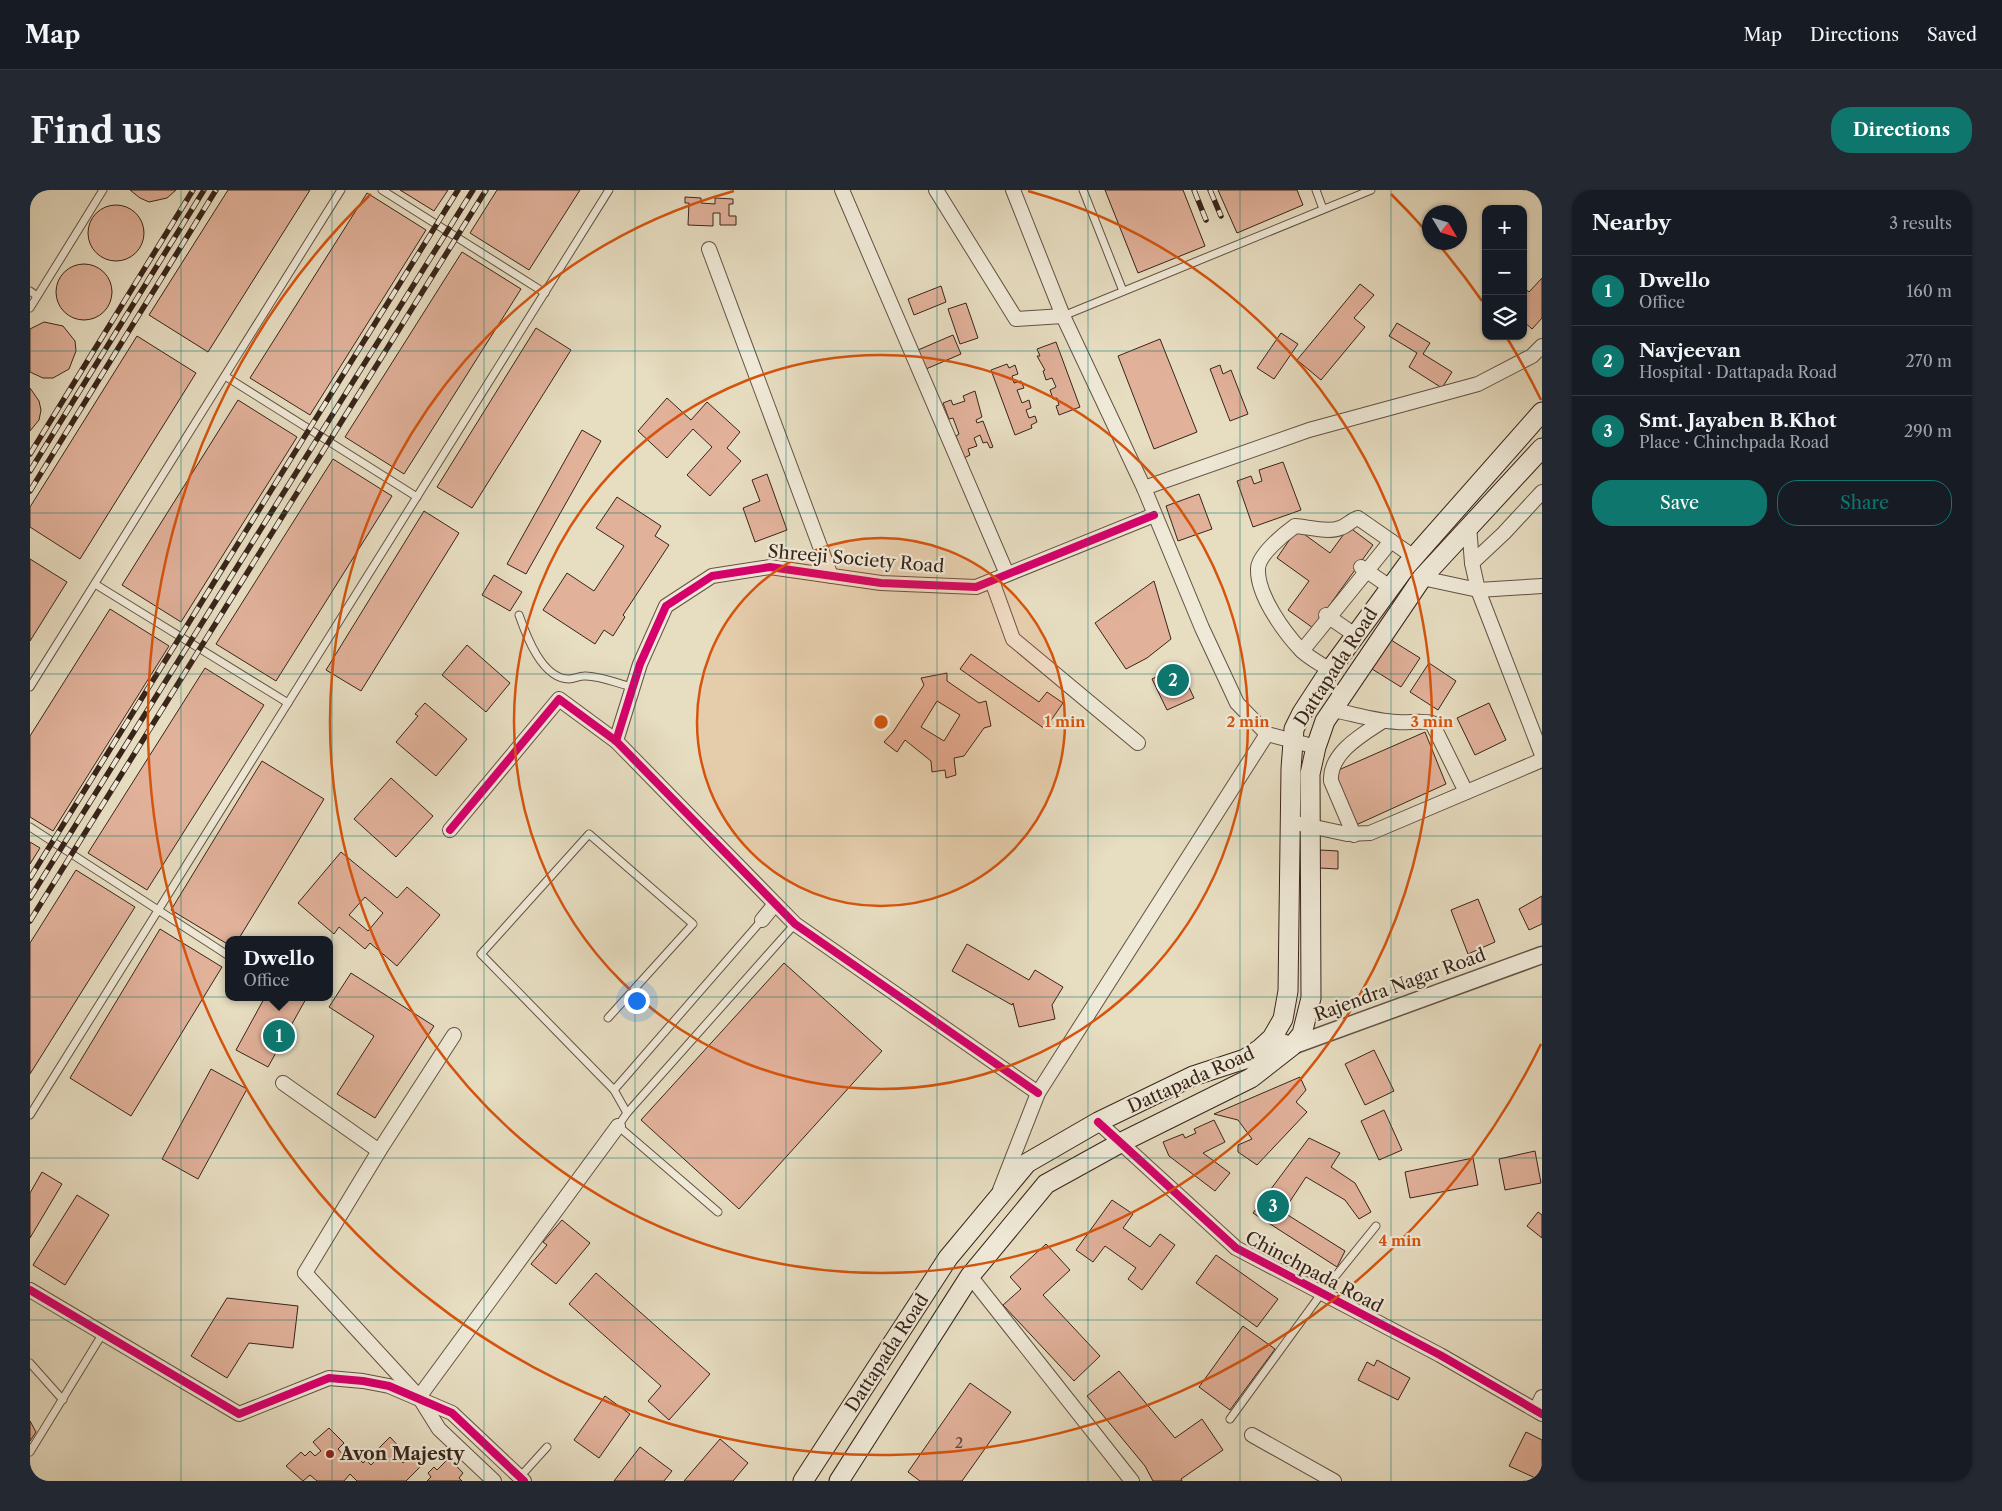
<!DOCTYPE html>
<meta charset="utf-8">
<style>
:root{--surface:#171b24;--page:#242831;--text:#f1f3f6;--muted:#9ea1a6;--line:#363941;--accent:#0f766e}
body{margin:0;font-family:"Libre Caslon Text",serif;background:var(--page);color:var(--text)}
.controls{position:absolute;right:15px;top:15px;display:grid;overflow:hidden;border-radius:10px;box-shadow:0 1px 4px #0004}
.controls button{width:45px;height:45px;display:grid;place-items:center;padding:0;border:0;border-bottom:1px solid var(--line);background:var(--surface);color:var(--text);font:25px sans-serif}
.compass{position:absolute;left:1392px;top:15px;width:45px;height:45px;border-radius:50%;background:var(--surface);box-shadow:0 1px 4px #0004;rotate:128deg}
.you{position:absolute;left:606px;top:810px;width:18px;height:18px;margin:-12px;border:4px solid #fff;border-radius:50%;background:#1a73e8;box-shadow:0 0 0 8px #1a73e833}
.badge{display:grid;place-items:center;width:32px;height:32px;border-radius:50%;background:var(--accent);color:#fff;font-size:16px;font-weight:700}
.pin{position:absolute;translate:-50% -50%;border:2px solid #fff;box-shadow:0 1px 5px #0006}
.popup{position:absolute;left:195px;top:746px;width:108px;height:65px;box-sizing:border-box;display:grid;place-content:center;border-radius:10px;background:var(--surface);filter:drop-shadow(0 1px 4px #0005);font-size:16px;white-space:nowrap;color:var(--muted)}
.popup b{font-size:19px;color:var(--text)}
.popup::after{content:'';position:absolute;left:50%;top:100%;margin-left:-10px;border:10px solid transparent;border-top-color:var(--surface)}
.list{margin:0;padding:0;list-style:none}
h2{display:flex;justify-content:space-between;align-items:center;height:65px;margin:0;padding:0 20px;font-size:21px}
h2 small{font-size:16px;font-weight:400;color:var(--muted)}
.list li{display:grid;grid-template-columns:32px 1fr auto;gap:15px;align-items:center;box-sizing:border-box;height:70px;padding:0 20px;border-top:1px solid var(--line)}
.list b{display:block;font-size:19px;white-space:nowrap}
.list p{margin:0;font-size:16px;white-space:nowrap;color:var(--muted)}
.list em{font-size:16px;font-style:normal;color:var(--muted)}
.actions{display:flex;gap:10px;padding:15px 20px}
.actions a{flex:1;padding:11px 0;border:1px solid var(--accent);border-radius:20px;text-align:center;font-size:18px;color:var(--accent)}
.actions .main{background:var(--accent);color:#fff}
.icon{flex:none;width:28px;height:28px;fill:none;stroke:currentColor;stroke-width:2;stroke-linecap:round;stroke-linejoin:round}
.map{position:relative;flex:none;width:1512px;height:1291px;overflow:hidden;border-radius:20px}
header{display:flex;align-items:center;gap:30px;box-sizing:border-box;height:70px;padding:0 25px;background:var(--surface);border-bottom:1px solid var(--line)}
header strong{font-size:24px}
nav{display:flex;gap:28px;margin-inline-start:auto;font-size:18px}
.intro{display:flex;align-items:center;justify-content:space-between;box-sizing:border-box;height:120px;padding:0 30px}
h1{margin:0;font-size:35px}
.button{padding:12px 22px;border-radius:20px;background:var(--accent);color:#fff;font-size:18px;font-weight:700}
main{display:flex;gap:30px;padding:0 30px}
aside{flex:1;background:var(--surface);border-radius:20px;box-shadow:0 1px 4px #0004}
.map>svg:first-child{display:block}
</style>
<header>
<strong>Map</strong>
<nav><a>Map</a><a>Directions</a><a>Saved</a></nav>
</header>
<div class="intro"><h1>Find us</h1><a class="button">Directions</a></div>
<main>
<div class="map">
<svg width="1512" height="1291" viewBox="0 0 1512 1291">
<rect width="100%" height="100%" fill="#e7ddc1"/>
<filter id="stains"><feTurbulence type="fractalNoise" baseFrequency=".004" numOctaves="4"/><feColorMatrix values="0 0 0 0 .2 0 0 0 0 .09 0 0 0 0 .02 0 0 0 .5 -.17"/></filter>
<radialGradient id="worn" r=".72"><stop offset=".6" stop-color="#630" stop-opacity="0"/><stop offset="1" stop-color="#630" stop-opacity=".3"/></radialGradient>
<g fill="#e1b19a" stroke="#39241a" fill-rule="evenodd">
<path d="M100,0H146L137,8L119,12L110,8Z"/>
<path d="M198,0H280L178,162L119,125Z"/>
<path d="M370,0H418L404,21Z"/>
<path d="M467,0H550L499,80L440,43Z"/>
<path d="M1075,0H1153L1175,56L1108,83Z"/>
<path d="M1188,0H1267L1273,15L1207,43Z"/>
<path d="M337,3L396,40L280,225L220,188Z"/>
<path d="M655,7L671,8V13L685,14V8L703,9V14H699V26H706V35H690V23H683V36L658,35L659,13H655Z"/>
<circle cx="86" cy="43" r="28"/>
<path d="M432,62L491,99L374,284L315,247Z"/>
<circle cx="54" cy="102" r="28"/>
<path d="M1512,88V128L1502,139L1493,131V97L1499,102Z"/>
<path d="M1330,94L1344,105L1324,128L1335,137L1291,190L1267,170Z"/>
<path d="M911,96L916,112L884,125L878,109Z"/>
<path d="M936,113L948,148L930,154L918,119Z"/>
<path d="M14,132L33,136L45,151L46,161L39,179L23,188H13L0,182V139Z"/>
<path d="M1367,133L1400,153L1393,164L1422,182L1412,198L1379,177L1387,163L1359,146Z"/>
<path d="M506,138L541,160L442,318L407,297Z"/>
<path d="M1251,143L1268,154L1244,189L1227,178Z"/>
<path d="M923,145L931,164L896,179L888,160Z"/>
<path d="M107,146L166,183L50,369L0,337V317Z"/>
<path d="M1130,149L1167,242L1124,259L1088,166Z"/>
<path d="M1026,152L1050,217L1029,225L1026,216L1029,215L1027,208L1023,209L1020,200L1026,197L1022,188L1016,190L1013,181L1015,180L1007,166H1010L1007,159Z"/>
<path d="M977,174L979,178L985,175L988,184L982,186L984,193L991,191L994,198L987,200L992,213L999,210L1001,218L996,220L999,228L1005,226L1007,232L1001,235L1002,238L985,245L961,180Z"/>
<path d="M1190,175L1193,184L1201,180L1218,224L1200,231L1180,179Z"/>
<path d="M0,198L9,211L11,220L9,230L0,241Z"/>
<path d="M945,201L952,227L946,230L947,233L953,231L963,257L960,258L957,252L953,253L950,245L944,248L947,256L938,259L940,265L934,268L926,246L929,244L923,228L919,229L913,213L921,210L923,215L935,211L933,206Z"/>
<path d="M637,208L661,230L677,212L710,242L697,258L711,271L680,306L657,285L682,257L663,239L637,268L608,241Z"/>
<path d="M208,210L267,247L151,432L92,395Z"/>
<path d="M552,240L571,251L496,384L477,374Z"/>
<path d="M303,269L362,306L246,491L186,454Z"/>
<path d="M1253,272L1271,320L1223,337L1207,291L1221,286L1224,294L1232,291L1229,280Z"/>
<path d="M737,284L757,340L725,352L713,318L730,311L722,290Z"/>
<path d="M1169,304L1182,339L1148,351L1136,316Z"/>
<path d="M587,307L631,336L625,346L639,355L593,425L595,427L583,446L574,440L565,454L513,420L537,383L564,401L594,356L566,338Z"/>
<path d="M394,321L429,343L331,501L296,480Z"/>
<path d="M1319,337L1343,355L1283,438L1258,420L1279,391L1247,368L1267,339L1300,363Z"/>
<path d="M0,369L37,392L0,451Z"/>
<path d="M464,385L492,402L480,421L452,405Z"/>
<path d="M1124,391L1141,449L1117,468L1096,479L1065,433Z"/>
<path d="M80,419L139,456L23,641L0,627V546Z"/>
<path d="M1361,450L1390,468L1371,497L1342,479Z"/>
<path d="M437,455L480,493L456,522L412,485Z"/>
<path d="M941,464L1009,512L1017,502L1033,513L1015,539L930,479Z"/>
<path d="M1399,473L1426,491L1408,520L1380,502Z"/>
<path d="M1149,476L1164,508L1137,520L1122,489Z"/>
<path d="M175,478L234,515L117,700L58,663Z"/>
<path d="M917,483V491L949,513L956,511L961,536L954,538L934,566L924,568L926,585L916,588L915,580L902,582L901,571L875,550L867,562L854,552L863,542L894,495L891,488ZM907,511L930,525L914,551L891,537Z"/>
<path d="M395,513L437,549L406,586L366,552L388,526L385,524Z"/>
<path d="M1459,513L1476,550L1445,565L1427,528Z"/>
<path d="M1395,542L1416,594L1326,635L1304,582Z"/>
<path d="M232,571L294,609L208,750H199V755L141,720Z"/>
<path d="M361,588L403,626L366,667L324,629Z"/>
<path d="M0,652L10,658L0,674Z"/>
<path d="M1290,660L1308,661V679L1290,678Z"/>
<path d="M311,662L367,708L377,697L410,725L367,776L340,753L335,759L309,737L304,744L268,713ZM335,707L353,723L338,741L319,725Z"/>
<path d="M46,680L105,717L0,884V753Z"/>
<path d="M1512,706V734L1499,740L1489,719Z"/>
<path d="M1448,709L1465,752L1438,764L1421,720Z"/>
<path d="M130,739L192,777L101,926L40,888Z"/>
<path d="M937,754L999,790L1005,780L1033,797L1022,815L1025,829L989,837L983,813L982,815L922,781Z"/>
<path d="M754,773L852,861L709,1019L611,930Z"/>
<path d="M321,783L404,836L345,928L307,904L344,846L299,817Z"/>
<path d="M235,807H277L238,877L206,860Z"/>
<path d="M1344,860L1364,901L1335,915L1315,874Z"/>
<path d="M181,879L217,899L168,989L132,969Z"/>
<path d="M1270,887L1276,900L1266,912L1277,922L1227,975L1208,962V955L1222,949L1208,930L1184,924Z"/>
<path d="M1354,920L1372,960L1349,970L1331,931Z"/>
<path d="M1184,930L1195,952L1173,963L1200,983L1185,1001L1139,966L1133,952L1153,944L1155,948L1166,943L1164,939Z"/>
<path d="M1279,948L1310,963L1301,977L1325,993L1341,1022L1329,1029L1315,1010L1276,987L1253,1022L1315,1061L1307,1077L1223,1023Z"/>
<path d="M1505,961L1511,993L1475,1000L1469,969Z"/>
<path d="M1443,968L1448,995L1380,1008L1375,982Z"/>
<path d="M12,982L32,994L0,1048V1003Z"/>
<path d="M47,1005L79,1025L35,1095L3,1075Z"/>
<path d="M1082,1010L1103,1024L1093,1038L1120,1057L1130,1044L1145,1055L1112,1100L1098,1089L1106,1078L1075,1056L1063,1072L1046,1060Z"/>
<path d="M1508,1022L1512,1025V1048L1497,1036Z"/>
<path d="M532,1030L560,1053L526,1094L501,1074L517,1055L513,1052Z"/>
<path d="M1016,1054L1040,1080L1013,1105L1070,1166L1044,1191L973,1115L991,1099L980,1087Z"/>
<path d="M1186,1065L1248,1109L1227,1137L1166,1093Z"/>
<path d="M566,1083L680,1184L639,1230L618,1211L631,1196L539,1114Z"/>
<path d="M197,1108L268,1116L263,1158L219,1153L197,1188L161,1166Z"/>
<path d="M1213,1136L1245,1159L1200,1220L1169,1197Z"/>
<path d="M1347,1170L1380,1188L1368,1210L1328,1190L1337,1172L1344,1176Z"/>
<path d="M1089,1181L1145,1248L1172,1229L1193,1260L1151,1289L1152,1291H1123L1115,1276L1057,1206Z"/>
<path d="M940,1193L981,1222L932,1291H890L878,1282Z"/>
<path d="M575,1206L600,1224L569,1268L544,1250Z"/>
<path d="M0,1231L6,1242L0,1251Z"/>
<path d="M299,1238L314,1253L308,1259L314,1266L320,1260L333,1273L336,1270L341,1275L349,1267L345,1262L360,1247L373,1261L367,1266L373,1273L382,1266L391,1276L376,1291H327L320,1284L314,1291H287L280,1285L273,1291L256,1276L271,1262L275,1266L280,1261L285,1266L291,1261L283,1252Z"/>
<path d="M1496,1242L1512,1250V1291L1479,1276Z"/>
<path d="M690,1249L718,1273L703,1291H654Z"/>
<path d="M610,1257L642,1281L634,1291H584Z"/>
<path d="M419,1268L433,1283L429,1288L432,1291H397L401,1287L398,1283L404,1277L407,1280Z"/>
</g>
<g fill="none" stroke-linecap="round" stroke-linejoin="round">
<defs>
<g id="service">
<path d="M352,0L515,103"/>
<path d="M1053,0L1093,101"/>
<path d="M1286,0L1293,19"/>
<path d="M0,101L7,106"/>
<path d="M0,118L73,0"/>
<path d="M1033,126L1341,0"/>
<path d="M195,186L387,307"/>
<path d="M65,394L258,513"/>
<path d="M489,425C496,445 512,489 539,489C544,489 549,486 554,486C569,485 588,494 603,497"/>
<path d="M0,497L311,0"/>
<path d="M0,637L199,766"/>
<path d="M578,828L663,734L559,644L451,764L584,900"/>
<path d="M597,923L584,900L732,730"/>
<path d="M0,925L579,0"/>
<path d="M688,1022L588,936L597,923L765,734"/>
<path d="M0,1173L33,1210"/>
<path d="M1200,1229L1291,1104L1346,1036"/>
<path d="M0,1262L73,1143"/>
<path d="M489,1288L517,1257"/>
</g>
<g id="minor">
<path d="M812,0L977,384"/>
<path d="M906,0L986,129L1033,126"/>
<path d="M983,0L1033,126L1114,298L1172,438L1207,513L1237,544L1286,557"/>
<path d="M679,59L801,386"/>
<path d="M1114,298L1279,240L1448,194L1502,166L1512,156"/>
<path d="M1439,336L1442,373L1448,400L1512,565"/>
<path d="M1442,373L1474,343L1512,302"/>
<path d="M1331,377L1360,397"/>
<path d="M1392,388L1448,400L1512,396"/>
<path d="M962,391L983,449L1108,553"/>
<path d="M1296,425L1325,445"/>
<path d="M1272,461L1361,351"/>
<path d="M1300,480C1291,474 1279,468 1271,460C1254,442 1227,405 1228,379C1228,365 1254,344 1265,336C1278,337 1298,343 1310,338C1317,336 1321,330 1328,328L1384,367"/>
<path d="M1303,520C1324,524 1345,531 1367,532C1379,533 1390,530 1402,533L1436,602"/>
<path d="M586,551L610,474L636,416L682,386L740,377L851,393L946,397L1124,325"/>
<path d="M1261,632L1317,644L1340,643L1512,570"/>
<path d="M420,640L529,509L586,551L765,734L1008,903"/>
<path d="M1324,645L1301,591C1299,563 1333,544 1353,531"/>
<path d="M732,730L745,714"/>
<path d="M253,893L349,961L275,1083L389,1207L409,1239L464,1291"/>
<path d="M1068,932L1206,1058L1410,1165L1512,1224"/>
<path d="M349,961L424,845"/>
<path d="M970,1000L1008,903L1237,544"/>
<path d="M940,1086L1102,1291"/>
<path d="M0,1100L209,1224L299,1188L333,1191L359,1196L422,1223L494,1291"/>
<path d="M389,1207L588,936"/>
<path d="M1506,1220L1512,1207"/>
<path d="M1222,1245L1304,1291"/>
</g>
<path id="tertiary" d="M1242,848L1262,856L1512,765"/>
<g id="secondary">
<path d="M773,1291L918,1068L997,973L1068,932L1163,886L1215,869L1230,859L1242,848L1253,829L1258,801L1261,579L1264,539L1272,523L1300,480L1377,375L1512,222"/>
<path d="M809,1291L940,1086L1016,994L1092,952L1221,888L1262,856L1272,844L1281,808L1280,584L1286,557L1295,531L1392,388L1512,258"/>
</g>
</defs>
<use href="#service" stroke="#645244" stroke-width="9"/>
<use href="#minor" stroke="#645244" stroke-width="16"/>
<use href="#tertiary" stroke="#645244" stroke-width="19"/>
<use href="#secondary" stroke="#39241a" stroke-width="21"/>
<use href="#service" stroke="#efe9d7" stroke-width="7"/>
<use href="#minor" stroke="#efe9d7" stroke-width="14"/>
<use href="#tertiary" stroke="#efe9d7" stroke-width="16"/>
<use href="#secondary" stroke="#efe9d7" stroke-width="19"/>
<defs>
<g id="rail">
<path d="M1164,0L1176,30"/>
<path d="M1180,0L1191,26"/>
<path d="M0,264L163,0"/>
<path d="M0,281L174,0"/>
<path d="M0,301L186,0"/>
<path d="M0,688L428,0"/>
<path d="M0,708L443,0"/>
<path d="M0,731L456,0"/>
</g>
</defs>
<use href="#rail" stroke="#39241a" stroke-width="5.5"/>
<use href="#rail" stroke="#efe9d7" stroke-width="4" stroke-dasharray="11" stroke-linecap="butt"/>
<defs>
<g id="cycleway">
<path d="M586,551L610,474L636,416L682,386L740,377L851,393L946,397L1124,325"/>
<path d="M420,640L529,509L586,551L765,734L1008,903"/>
<path d="M1068,932L1206,1058L1410,1165L1512,1224"/>
<path d="M0,1100L209,1224L299,1188L333,1191L359,1196L422,1223L494,1291"/>
</g>
</defs>
<use href="#cycleway" stroke="#efe9d7" stroke-width="11"/>
<use href="#cycleway" stroke="#d6006c" stroke-width="8"/>
</g>
<path fill="none" stroke="#0f766e" stroke-width="1" stroke-opacity="0.55" d="M151,0V1291M302,0V1291M454,0V1291M605,0V1291M756,0V1291M907,0V1291M1058,0V1291M1210,0V1291M1361,0V1291M0,161H1512M0,323H1512M0,484H1512M0,646H1512M0,807H1512M0,968H1512M0,1130H1512"/>
<circle cx="851" cy="532" r="184" fill="#d6540d" fill-opacity=".12"/>
<g fill="none" stroke="#d6540d" stroke-width="2.5">
<circle cx="851" cy="532" r="184"/>
<circle cx="851" cy="532" r="367"/>
<path d="M998 1A551 551 0 1 1 704 1"/>
<path d="M1511 854A734 734 0 1 1 341 4M1361 4A734 734 0 0 1 1396 41M1409 55A734 734 0 0 1 1452 111M1477 148A734 734 0 0 1 1511 210"/>
</g>
<circle fill="#8f2418" stroke="#efe9d7" stroke-width="2" cx="300" cy="1264" r="5"/>
<g text-anchor="middle" dominant-baseline="central" stroke-width="4.5" stroke-linejoin="round" paint-order="stroke">
<g font-size="15" fill="#63473a">
<text x="929" y="1252">2</text>
</g>
<g font-size="18" fill="#39241a" stroke="#efe9d7">
<text transform="translate(826 369) rotate(5)">Shreeji Society Road</text>
<text transform="translate(1306 477) rotate(-57)">Dattapada Road</text>
<text transform="translate(1370 795) rotate(-20)">Rajendra Nagar Road</text>
<text transform="translate(1161 890) rotate(-24)">Dattapada Road</text>
<text transform="translate(1284 1082) rotate(28)">Chinchpada Road</text>
<text transform="translate(857 1163) rotate(-57)">Dattapada Road</text>
</g>
<g font-size="18" font-weight="bold" fill="#39241a" stroke="#efe9d7" text-anchor="start">
<text x="310" y="1264">Avon Majesty</text>
</g>
</g>
<circle cx="851" cy="532" r="8" fill="#d6540d" stroke="#efe9d7" stroke-width="2.5"/>
<g font-size="15" text-anchor="middle" font-weight="bold" fill="#d6540d" stroke="#efe9d7" stroke-width="4.5" stroke-linejoin="round" paint-order="stroke">
<text x="1035" y="537">1 min</text>
<text x="1218" y="537">2 min</text>
<text x="1402" y="537">3 min</text>
<text x="1370" y="1056">4 min</text>
</g>
<rect width="100%" height="100%" filter="url(#stains)"/>
<rect width="100%" height="100%" fill="url(#worn)"/>
</svg>
<div class="controls">
<button>+</button>
<button>−</button>
<button><svg class="icon" aria-label="layers" viewBox="0 0 24 24"><path d="M12 4l9 5-9 5-9-5zM3 14l9 5 9-5"/></svg></button>
</div>
<svg class="compass" viewBox="-18 -18 36 36"><path d="M0-13l5 13h-10z" fill="#e53935"/><path d="M0 13l5-13h-10z" fill="#9ea1a6"/></svg>
<div class="you"></div>
<div class="pin badge" style="left:249px;top:846px">1</div>
<div class="popup"><b>Dwello</b>Office</div>
<div class="pin badge" style="left:1143px;top:490px">2</div>
<div class="pin badge" style="left:1243px;top:1016px">3</div>
</div>
<aside>
<h2>Nearby<small>3 results</small></h2>
<ul class="list">
<li><span class="badge">1</span><div><b>Dwello</b><p>Office</p></div><em>160 m</em></li>
<li><span class="badge">2</span><div><b>Navjeevan</b><p>Hospital · Dattapada Road</p></div><em>270 m</em></li>
<li><span class="badge">3</span><div><b>Smt. Jayaben B.Khot</b><p>Place · Chinchpada Road</p></div><em>290 m</em></li>
</ul>
<div class="actions"><a class="main">Save</a><a>Share</a></div>
</aside>
</main>
